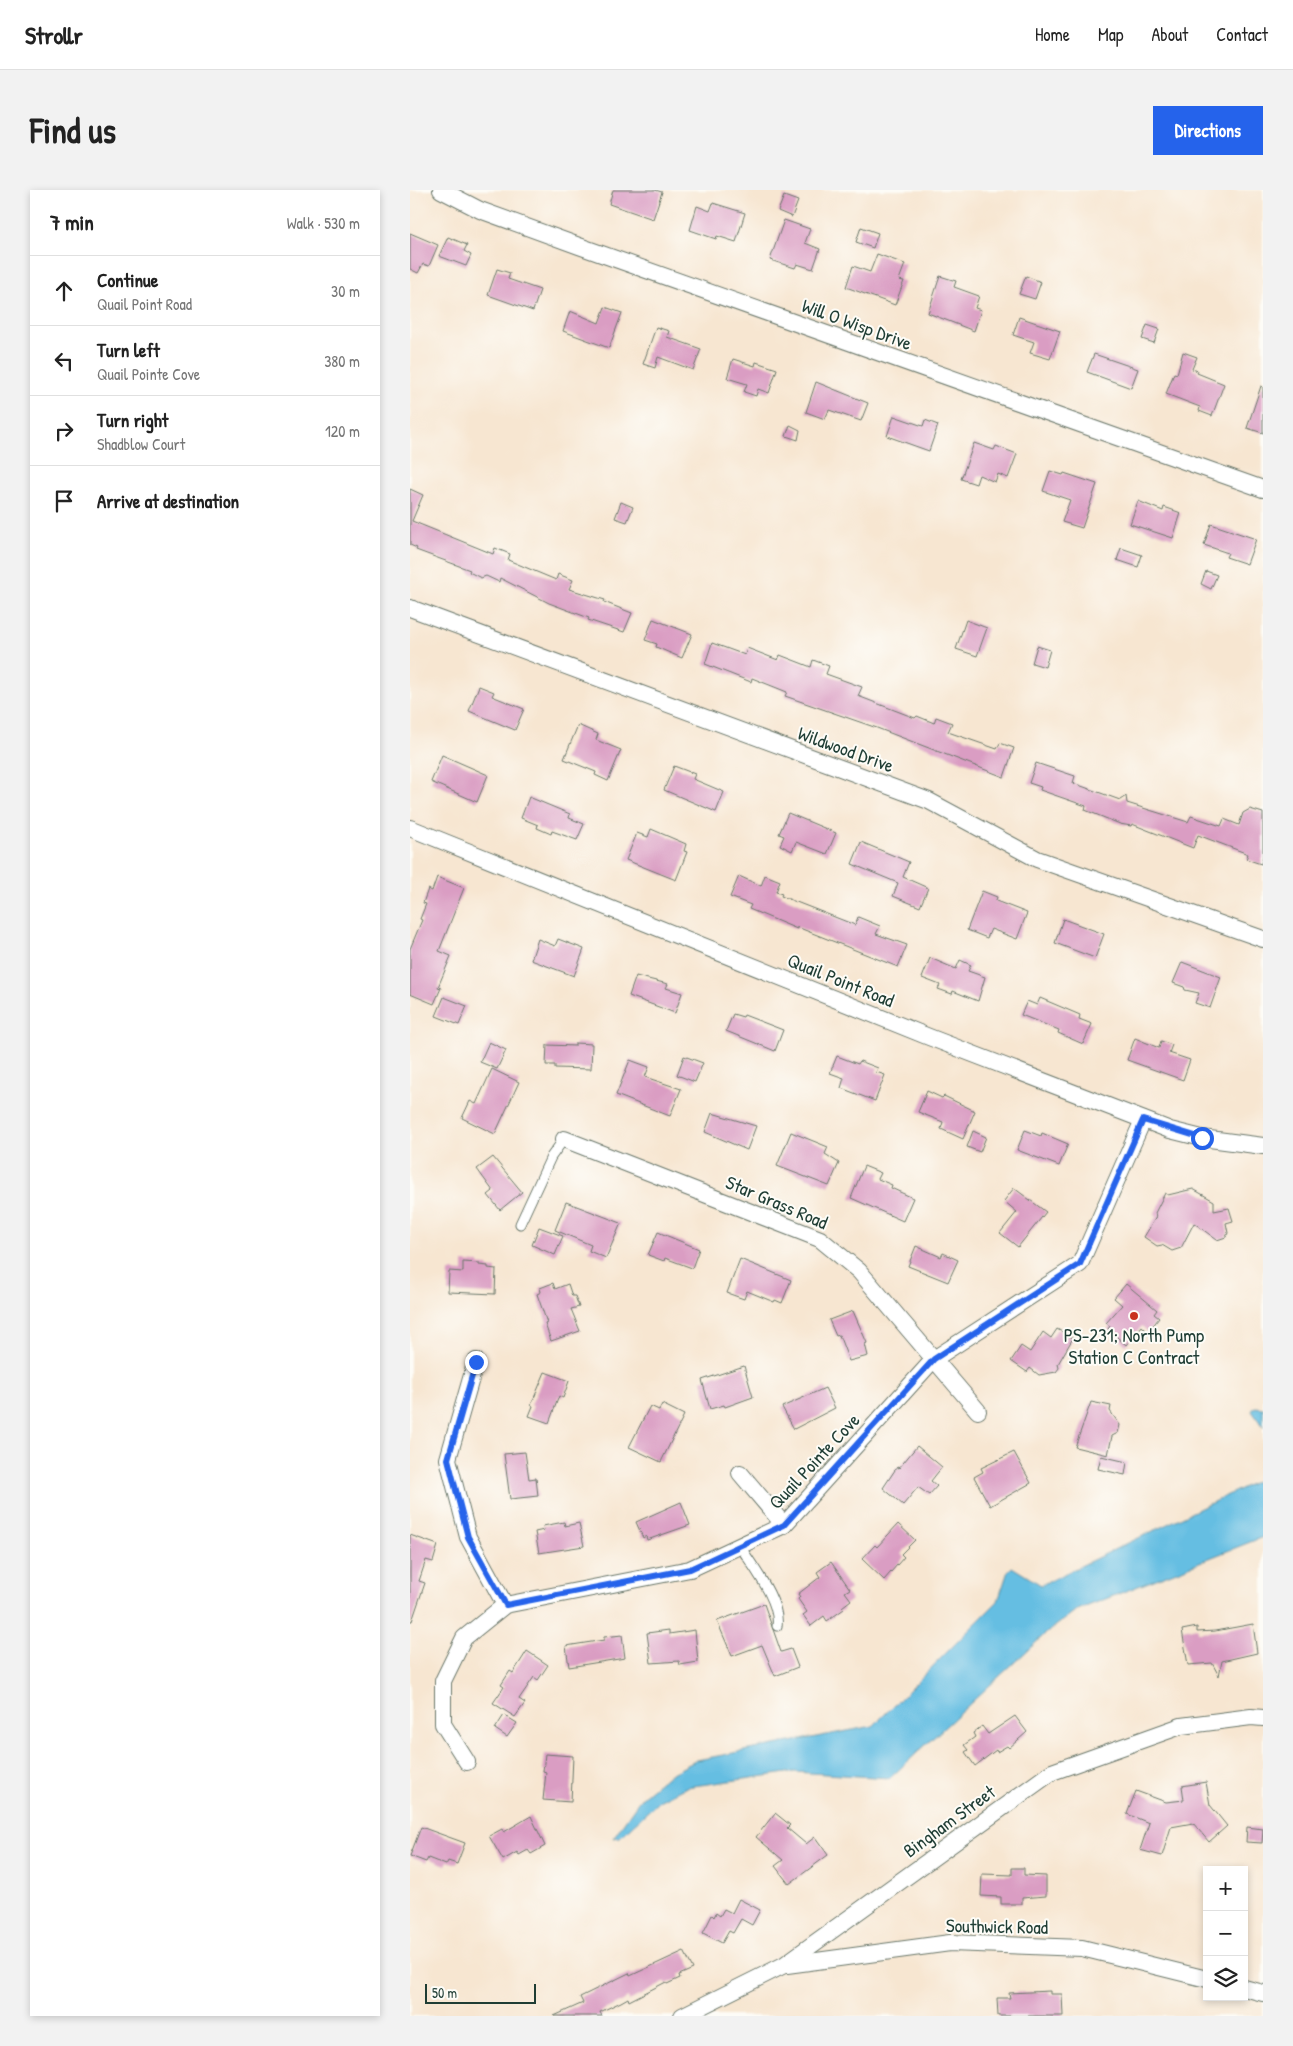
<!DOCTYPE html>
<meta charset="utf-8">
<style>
:root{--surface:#fff;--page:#f2f2f2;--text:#222;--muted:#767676;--line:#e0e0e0;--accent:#2563eb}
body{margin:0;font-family:"Patrick Hand",sans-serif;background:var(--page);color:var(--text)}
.controls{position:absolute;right:15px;bottom:15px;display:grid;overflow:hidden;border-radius:0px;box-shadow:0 2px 8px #0003}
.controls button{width:45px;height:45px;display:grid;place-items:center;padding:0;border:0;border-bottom:1px solid var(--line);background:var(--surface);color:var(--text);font:25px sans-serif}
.scale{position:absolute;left:15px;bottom:12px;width:111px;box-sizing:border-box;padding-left:5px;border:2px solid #1f3d34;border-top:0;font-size:14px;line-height:18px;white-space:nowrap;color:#1f3d34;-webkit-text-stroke:4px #fdfcf7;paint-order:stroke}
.stop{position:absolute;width:15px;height:15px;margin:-11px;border:4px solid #2563eb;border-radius:50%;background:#fff}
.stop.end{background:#2563eb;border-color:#fff;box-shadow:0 1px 5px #0008}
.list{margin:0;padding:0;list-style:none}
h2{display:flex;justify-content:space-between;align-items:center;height:65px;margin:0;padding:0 20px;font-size:21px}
h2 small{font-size:16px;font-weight:400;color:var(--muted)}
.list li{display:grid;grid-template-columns:32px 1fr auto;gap:15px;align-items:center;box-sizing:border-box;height:70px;padding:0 20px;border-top:1px solid var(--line)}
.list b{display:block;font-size:19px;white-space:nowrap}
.list p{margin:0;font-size:16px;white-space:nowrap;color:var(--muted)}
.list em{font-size:16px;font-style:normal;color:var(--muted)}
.icon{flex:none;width:28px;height:28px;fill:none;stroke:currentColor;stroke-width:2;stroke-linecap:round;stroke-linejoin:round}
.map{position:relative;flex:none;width:853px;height:1826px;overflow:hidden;border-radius:0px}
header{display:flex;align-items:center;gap:30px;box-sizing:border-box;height:70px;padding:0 25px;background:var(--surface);border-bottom:1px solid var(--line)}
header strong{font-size:24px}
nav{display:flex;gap:28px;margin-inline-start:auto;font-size:18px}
.intro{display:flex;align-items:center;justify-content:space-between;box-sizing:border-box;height:120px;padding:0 30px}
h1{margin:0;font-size:35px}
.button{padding:12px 22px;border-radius:0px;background:var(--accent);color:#fff;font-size:18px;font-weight:700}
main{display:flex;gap:30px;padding:0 30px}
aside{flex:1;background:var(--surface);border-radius:0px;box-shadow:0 2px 8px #0003}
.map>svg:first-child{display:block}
</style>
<header>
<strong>Strollr</strong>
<nav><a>Home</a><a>Map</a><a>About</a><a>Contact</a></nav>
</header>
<div class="intro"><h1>Find us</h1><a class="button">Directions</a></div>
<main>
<aside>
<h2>7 min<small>Walk · 530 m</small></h2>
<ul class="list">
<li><svg class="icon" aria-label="ahead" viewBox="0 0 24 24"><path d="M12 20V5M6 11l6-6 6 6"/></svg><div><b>Continue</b><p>Quail Point Road</p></div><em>30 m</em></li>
<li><svg class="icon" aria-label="left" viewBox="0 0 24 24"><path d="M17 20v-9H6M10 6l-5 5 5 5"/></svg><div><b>Turn left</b><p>Quail Pointe Cove</p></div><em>380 m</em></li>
<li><svg class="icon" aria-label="right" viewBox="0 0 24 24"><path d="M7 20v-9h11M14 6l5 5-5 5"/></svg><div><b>Turn right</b><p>Shadblow Court</p></div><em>120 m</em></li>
<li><svg class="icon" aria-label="arrive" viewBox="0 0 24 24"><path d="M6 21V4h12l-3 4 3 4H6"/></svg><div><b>Arrive at destination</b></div></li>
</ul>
</aside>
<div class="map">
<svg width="853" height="1826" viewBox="0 0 853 1826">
<rect width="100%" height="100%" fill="#fdfcf7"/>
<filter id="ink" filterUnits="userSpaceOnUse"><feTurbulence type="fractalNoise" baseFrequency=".02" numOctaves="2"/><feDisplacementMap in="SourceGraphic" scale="10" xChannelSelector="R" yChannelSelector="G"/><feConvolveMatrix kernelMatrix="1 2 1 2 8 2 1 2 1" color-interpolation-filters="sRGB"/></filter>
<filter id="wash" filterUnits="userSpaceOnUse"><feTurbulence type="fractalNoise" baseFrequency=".0096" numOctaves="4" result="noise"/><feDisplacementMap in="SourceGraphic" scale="20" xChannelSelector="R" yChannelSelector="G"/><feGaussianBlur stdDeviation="1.12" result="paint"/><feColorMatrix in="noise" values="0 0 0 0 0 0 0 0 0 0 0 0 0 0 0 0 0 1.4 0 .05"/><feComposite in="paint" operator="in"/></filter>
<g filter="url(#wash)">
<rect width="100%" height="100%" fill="#f7e6d1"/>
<g fill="#65bee2" stroke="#427e8b">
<path d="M845,1217L853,1218V1237L842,1221Z"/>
<path d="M853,1288V1347L665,1421L634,1445L480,1588L384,1582L276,1597L249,1611L210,1647L203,1648L231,1608L260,1584L287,1570L463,1536L588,1411L598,1381L602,1377L631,1395Z"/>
</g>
<g id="blocks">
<g fill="#da9dc3">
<path d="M203,0H245L252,2L243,29L199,14Z"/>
<path d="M374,6L388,11L382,27L368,21Z"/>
<path d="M303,13L335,23L326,52L307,46L306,49L280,40L287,16L300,21Z"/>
<path d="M374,30L400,39L395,53L410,59L403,79L387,74L385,78L360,70Z"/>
<path d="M451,37L468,43L463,58L446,52Z"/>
<path d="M0,43L28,55L19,76L13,74L8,83L0,79Z"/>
<path d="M38,47L57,55L54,61L61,65L56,76L29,66Z"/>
<path d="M467,64L495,74L489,90L494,91L485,115L436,97L443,76L460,82Z"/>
<path d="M87,79L100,83L98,89L130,100L123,121L78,105Z"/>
<path d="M530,86L546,91L544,97L569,106L565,118L571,120L564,141L518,123Z"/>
<path d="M616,86L631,92L625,109L609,104Z"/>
<path d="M195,117L212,123L199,158L153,141L160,121L189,133Z"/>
<path d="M609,127L650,141L640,169L620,163L624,152L603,145Z"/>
<path d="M737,135L749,139L744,153L732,149Z"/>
<path d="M246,137L259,141L257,147L291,159L283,180L248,167L245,178L233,174Z"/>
<path d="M773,162L787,167L782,179L788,181L787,183L814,194L802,226L789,221L790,217L756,204L764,183L767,184Z"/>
<path d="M684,164L728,179L721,198L677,182Z"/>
<path d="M323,169L345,176L346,172L367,179L359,203L348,199L346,206L334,202L337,194L317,188Z"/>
<path d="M406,192L458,213L451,231L419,220L415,229L396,222Z"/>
<path d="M851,196L853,197V243L837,238Z"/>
<path d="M484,226L513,236L515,230L528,235L519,261L477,246Z"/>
<path d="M380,235L390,240L388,250L376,246Z"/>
<path d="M564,253L584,260L586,256L607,264L598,288L588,284L585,292L569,285L566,294L551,289Z"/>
<path d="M640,281L653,285L654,283L687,294L672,338L652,332L660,310L633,301Z"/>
<path d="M0,299L13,305L2,331L83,364L85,358L100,364L98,370L146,390L148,384L163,390L159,399L195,410L194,412L222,423L214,442L178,430L179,428L139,413L90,388L89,392L76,386L71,388L59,382L60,380L6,360L7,358L0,355Z"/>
<path d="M728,311L753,321L754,317L771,323L763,348L720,334Z"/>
<path d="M211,312L223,317L217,332L205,328Z"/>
<path d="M801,334L846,349L837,374L816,367L818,363L794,355Z"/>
<path d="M711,358L732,365L728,377L707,370Z"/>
<path d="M796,381L807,385L801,399L791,394Z"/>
<path d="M243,429L282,444L272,468L246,457L247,454L235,450Z"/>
<path d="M556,430L577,438L567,466L546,459Z"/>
<path d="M302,453L335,465L337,458L368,470L370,465L401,477L403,470L419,476L416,484L452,497L448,506L505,528L507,526L524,533L526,527L542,533L538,542L587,559L590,553L604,558L594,587L467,538L375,506L377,502L342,488L341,492L295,474Z"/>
<path d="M627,456L640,460L635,477L622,473Z"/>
<path d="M69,496L84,502L82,506L114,519L105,540L59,521Z"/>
<path d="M168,535L188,544L186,550L211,560L198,591L185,585L186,582L154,569Z"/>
<path d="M32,565L78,585L67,612L21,592Z"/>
<path d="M626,573L665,586L663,593L710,610L716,606L717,613L778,632L781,626L811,636L814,629L829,635L833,623L840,619L853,623V667L851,674L836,669L838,664L788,645L783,658L722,634L721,636L710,634L675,620L676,616L630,600L631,597L619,593Z"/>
<path d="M264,576L285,584L283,589L314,602L306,622L254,600Z"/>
<path d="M119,607L160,624L159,628L174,634L167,650L142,641L141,644L127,638L128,635L111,628Z"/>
<path d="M378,623L426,643L417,664L386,652L382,661L370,655L374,646L369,644Z"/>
<path d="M241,639L276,654L274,661L277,662L266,690L216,670L227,643L238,647Z"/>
<path d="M451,652L499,672L493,687L518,698L510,717L483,706L488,693L442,674Z"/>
<path d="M355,685L370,691L366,702L372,704L371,706L445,735L448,727L470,736L466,744L497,755L488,777L387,737V739L339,719L341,715L320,707L329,686L351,696Z"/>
<path d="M27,687L54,698L29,761L41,766L28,797L31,798L24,814L0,804V759L12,730L10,729L16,714L13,713L18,699L22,701Z"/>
<path d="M572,701L587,707L586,711L617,723L607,749L581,739L577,748L557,740Z"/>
<path d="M653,729L694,744L685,768L645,753Z"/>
<path d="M128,749L145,756L148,749L174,759L164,786L121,770Z"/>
<path d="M520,768L546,779L550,770L561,775L558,781L575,787L568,811L543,801L542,804L528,799L530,795L512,788Z"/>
<path d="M772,772L811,787L800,818L785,813L789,803L775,800L774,797L763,793Z"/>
<path d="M226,786L258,794L256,798L272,803L265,823L219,806Z"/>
<path d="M34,807L57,816L49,835L26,826Z"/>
<path d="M630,808L670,825L669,829L682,834L673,854L648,843L649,840L611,825L617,811L627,815Z"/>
<path d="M323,824L333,827L334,825L373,840L365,861L316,841Z"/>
<path d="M725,848L749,858L751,851L762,855L759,863L780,870L773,890L717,870Z"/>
<path d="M79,852L96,860L87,879L70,872Z"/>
<path d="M165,853L182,854L181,879L145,878V875H136L137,855L165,856Z"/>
<path d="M274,866L293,873L285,892L267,885Z"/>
<path d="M427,866L448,874L450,871L468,878L466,882L475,885L465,911L431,898L434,888L420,883Z"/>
<path d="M220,870L239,877L235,887L271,899L260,926L206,905Z"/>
<path d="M82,879L109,892L85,944L52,928L60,911L66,914Z"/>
<path d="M517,901L532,908L534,906L565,921L553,949L531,939L533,932L508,922Z"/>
<path d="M302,923L346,936L337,960L295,942Z"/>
<path d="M615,940L631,946L632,943L658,954L649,976L607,960Z"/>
<path d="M563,941L576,947L570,962L557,957Z"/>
<path d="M381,942L418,957L415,964L429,973L419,996L367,976Z"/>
<path d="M83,967L112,1002L90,1020L78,1005L83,1001L67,979Z"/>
<path d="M454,976L471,983L468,989L482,995L481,998L503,1008L493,1031L441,1008Z"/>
<path d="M604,998L636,1022L608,1057L590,1043L607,1022L594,1011Z"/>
<path d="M783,999L804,1011V1021L819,1018L823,1031L816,1033L818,1043L816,1047L807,1050L784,1033L771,1058L762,1061L752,1055L747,1056L734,1047L746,1027L745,1023L755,1003L758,1005Z"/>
<path d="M156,1012L211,1033L196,1068L179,1061L181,1055L145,1040Z"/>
<path d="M129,1037L153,1046L145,1065L122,1055Z"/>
<path d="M248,1042L289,1059L282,1078L255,1068L254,1071L238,1065Z"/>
<path d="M506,1056L531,1067L533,1063L548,1070L538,1092L498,1076Z"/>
<path d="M330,1069L381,1090L372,1113L365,1110L364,1112L337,1101L334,1109L317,1103Z"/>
<path d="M53,1072L69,1073V1075L78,1076V1078L86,1079L85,1104L38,1102L39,1081L53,1082Z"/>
<path d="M143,1093L145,1099L158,1094L162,1106H165L169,1117L161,1119L170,1141L141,1151L135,1134L137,1133L127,1104L131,1102L130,1098Z"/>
<path d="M716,1094L747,1120L744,1124L749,1128L738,1142L732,1136L716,1155L698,1139L700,1136L696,1133L712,1115L704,1108Z"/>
<path d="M443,1121L457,1153L455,1154L458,1166L439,1171L429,1145L426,1146L419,1130Z"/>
<path d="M647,1139L663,1148L648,1174L649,1178L646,1182L629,1185L620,1178L617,1182L601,1171L611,1156L620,1162L633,1142L641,1148Z"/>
<path d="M334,1176L343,1207L315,1217L314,1215L300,1219L292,1190Z"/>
<path d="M135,1182L159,1191L153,1208L149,1206L139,1233L119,1226L123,1216L121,1215Z"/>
<path d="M415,1198L425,1218L384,1239L372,1217Z"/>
<path d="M681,1212L701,1216L700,1221L710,1235L708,1243L702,1246L698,1265L665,1257Z"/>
<path d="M252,1214L274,1225L251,1272L219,1257L240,1216L249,1220Z"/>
<path d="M507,1256L532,1277L521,1291L527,1296L519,1305L508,1297L493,1315L473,1298L487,1277L489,1278Z"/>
<path d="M115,1262L119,1289L126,1288L128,1306L100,1309L94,1264Z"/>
<path d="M604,1262L621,1293L580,1316L564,1287L573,1282L571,1278Z"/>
<path d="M691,1266L717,1272L715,1285L688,1279Z"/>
<path d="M271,1312L280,1335L237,1350L236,1346L233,1348L226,1332Z"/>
<path d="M154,1332L155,1336L169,1333L174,1356L129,1363L125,1342L134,1340L133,1336Z"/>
<path d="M488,1334L505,1350L491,1364L494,1367L474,1390L452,1369L465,1355L467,1357Z"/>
<path d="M0,1345L28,1355L23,1372L16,1370L9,1391L15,1393L2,1431H0Z"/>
<path d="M421,1372L440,1399L435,1402L441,1410L432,1417L434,1419L417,1431L414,1426L401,1436L393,1425L397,1422L388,1409L390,1407L388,1404L410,1387L407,1382Z"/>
<path d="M354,1414L371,1462L381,1459L388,1477L365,1486L352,1455L322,1466L307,1431Z"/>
<path d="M843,1434L847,1463L812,1471L809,1486L802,1473L778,1475L772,1440L787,1437V1442L805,1441Z"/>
<path d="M259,1440V1444L285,1440L288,1472L270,1475L269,1471L241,1473L237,1443Z"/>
<path d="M212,1445L215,1468L159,1477L156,1456L194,1450V1447Z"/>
<path d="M117,1461L138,1475L128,1490L124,1487L109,1509L115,1513L105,1527L83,1513L94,1497L91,1495L100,1481L103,1483Z"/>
<path d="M94,1525L107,1533L97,1547L85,1539Z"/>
<path d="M605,1526L617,1542L599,1558L597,1556L587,1562L586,1560L565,1576L555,1562L558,1560L554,1555L565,1547L563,1543L572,1536L578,1544Z"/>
<path d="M135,1564L163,1566L161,1612L133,1610L136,1582L133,1581Z"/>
<path d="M796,1592L800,1615L817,1636L799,1652L783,1633L761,1637L752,1666L730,1660L739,1633L717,1624L726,1601L756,1612L774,1610L772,1596Z"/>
<path d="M365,1623L380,1635L377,1638L396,1654L405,1647L418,1665L379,1694L365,1676L373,1670L346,1647Z"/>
<path d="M121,1626L135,1656L121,1664L118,1660L109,1665L107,1662L93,1670L79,1646L92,1639L94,1642Z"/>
<path d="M11,1637L55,1653L47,1674L38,1671L36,1675L18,1668L16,1672L0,1666Z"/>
<path d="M837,1637L853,1639L852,1653L836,1652Z"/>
<path d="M602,1678H614V1685L636,1686V1706L612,1708V1714H591V1707L571,1706L572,1684L602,1685Z"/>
<path d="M329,1709L350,1720L342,1735L331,1729L323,1743L319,1741L312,1753L293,1743L302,1725L304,1727L306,1723L310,1726L314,1719L322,1723Z"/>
<path d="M274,1761L283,1779L269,1785L270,1788L257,1794L256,1792L219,1811L218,1808L211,1812L190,1822L192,1826H144L173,1813L170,1807L219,1783L220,1786Z"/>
<path d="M640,1801V1804H652L653,1826H588L587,1808H600L599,1803Z"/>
</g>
</g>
</g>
<g filter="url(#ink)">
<use href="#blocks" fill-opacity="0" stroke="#6b786b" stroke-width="1"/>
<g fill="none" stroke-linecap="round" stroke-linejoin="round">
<defs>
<g id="lane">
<path d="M110,1034L141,967L154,949"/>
<path d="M330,1356C343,1377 371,1412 367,1436"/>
</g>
<g id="street">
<path d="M31,0L70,20L169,56L853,299"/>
<path d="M0,418L519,611L627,669L853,749"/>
<path d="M0,638L519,847L760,940L792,948L853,956"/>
<path d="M154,949L410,1049L449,1081L568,1221"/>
<path d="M66,1171L38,1269L58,1347L95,1415"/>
<path d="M330,1283L374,1335"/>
<path d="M57,1572L33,1534V1491L54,1448L95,1415L280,1379L374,1335L524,1169L670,1074L733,930"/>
<path d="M377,1775L540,1753L672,1758L797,1789"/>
<path d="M834,1798L853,1803"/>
<path d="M272,1826L374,1775L642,1582L771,1536L841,1527L853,1528"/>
</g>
</defs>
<use href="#lane" stroke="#6b786b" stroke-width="11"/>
<use href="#street" stroke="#6b786b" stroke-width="18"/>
<use href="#lane" stroke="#fff" stroke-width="9"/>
<use href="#street" stroke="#fff" stroke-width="16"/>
</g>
</g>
<g fill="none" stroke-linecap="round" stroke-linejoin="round" filter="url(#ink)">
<path stroke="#2563eb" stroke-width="6" d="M66,1172L38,1269L58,1347L96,1415L280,1379L374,1335L524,1169L670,1074L733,930L792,948"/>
</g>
<circle fill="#c8321e" stroke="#fdfcf7" stroke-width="2" cx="724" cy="1126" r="5"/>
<g text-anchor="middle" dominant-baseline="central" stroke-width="4" stroke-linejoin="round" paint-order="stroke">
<g font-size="19" fill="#1f3d34" stroke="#fdfcf7">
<text transform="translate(447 134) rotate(20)">Will O Wisp Drive</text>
<text transform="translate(436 559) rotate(20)">Wildwood Drive</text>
<text transform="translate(431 790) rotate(22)">Quail Point Road</text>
<text transform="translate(367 1012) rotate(23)">Star Grass Road</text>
<text transform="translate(404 1271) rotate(-47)">Quail Pointe Cove</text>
<text transform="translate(539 1631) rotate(-36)">Bingham Street</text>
<text transform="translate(587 1736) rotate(1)">Southwick Road</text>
</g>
<g font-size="19" fill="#1f3d34" stroke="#fdfcf7">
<text x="724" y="1145">PS-231; North Pump<tspan x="724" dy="22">Station C Contract</tspan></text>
</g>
</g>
</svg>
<div class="controls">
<button>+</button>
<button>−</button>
<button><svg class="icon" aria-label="layers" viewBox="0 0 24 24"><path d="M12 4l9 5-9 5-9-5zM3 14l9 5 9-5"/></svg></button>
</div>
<div class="scale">50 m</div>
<div class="stop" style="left:792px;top:948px"></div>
<div class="stop end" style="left:66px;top:1172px"></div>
</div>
</main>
